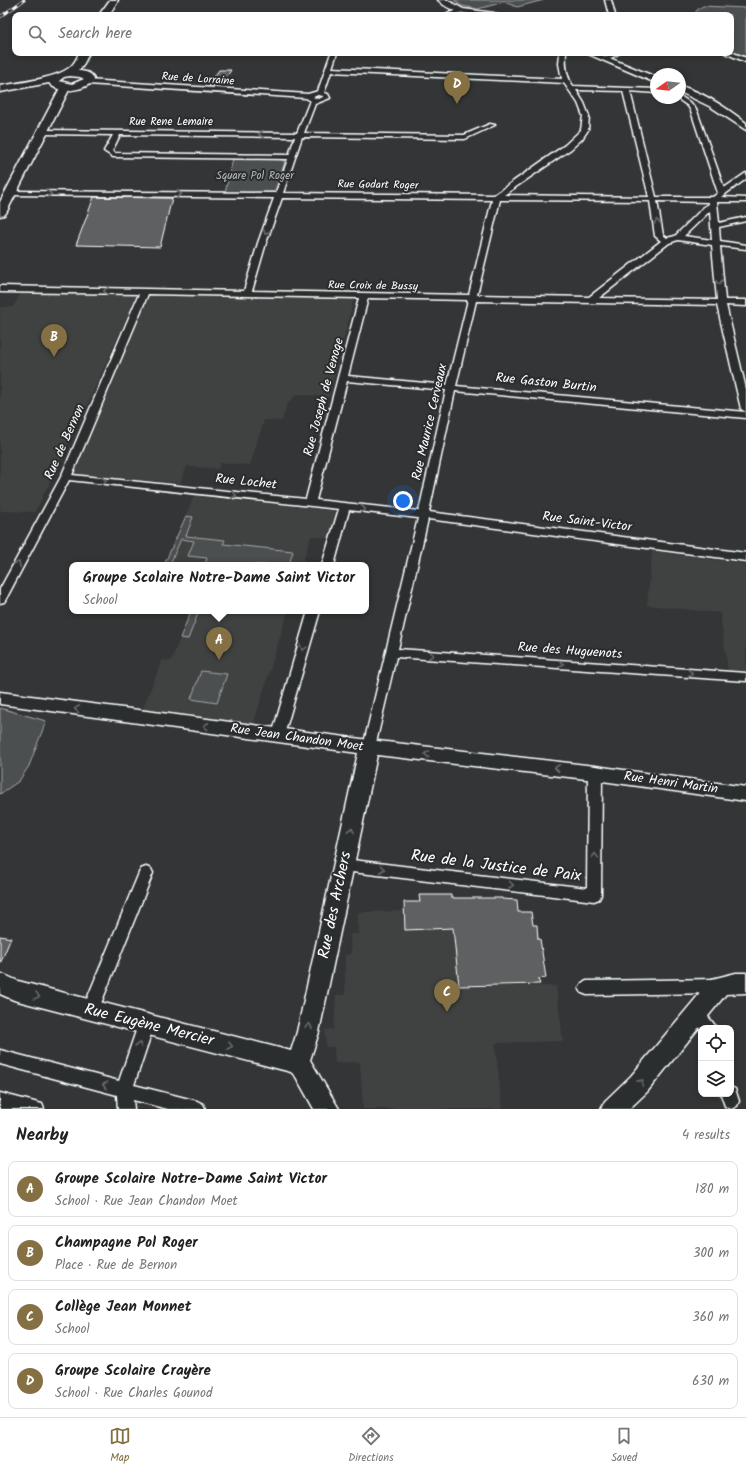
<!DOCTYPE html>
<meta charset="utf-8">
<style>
:root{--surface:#fff;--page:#f6f6f6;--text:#202124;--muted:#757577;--line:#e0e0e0;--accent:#847042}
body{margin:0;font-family:Kalam,sans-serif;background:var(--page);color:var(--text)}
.controls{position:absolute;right:12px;bottom:12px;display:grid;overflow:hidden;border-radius:8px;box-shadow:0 2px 6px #0003}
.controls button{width:36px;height:36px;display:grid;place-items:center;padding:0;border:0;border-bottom:1px solid var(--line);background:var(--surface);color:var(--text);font:20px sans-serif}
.compass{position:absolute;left:650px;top:68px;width:36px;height:36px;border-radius:50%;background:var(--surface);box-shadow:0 2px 6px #0003;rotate:256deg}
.you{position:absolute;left:403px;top:501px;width:14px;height:14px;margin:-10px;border:3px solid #fff;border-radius:50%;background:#1a73e8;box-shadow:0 0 0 6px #1a73e833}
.badge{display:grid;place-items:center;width:26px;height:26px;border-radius:50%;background:var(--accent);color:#fff;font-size:13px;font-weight:700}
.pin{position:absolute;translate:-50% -33px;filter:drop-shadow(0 1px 2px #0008)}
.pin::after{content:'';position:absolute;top:21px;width:14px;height:12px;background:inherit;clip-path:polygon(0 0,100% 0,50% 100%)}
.popup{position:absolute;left:69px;top:562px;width:300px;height:52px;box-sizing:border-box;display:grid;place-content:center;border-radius:8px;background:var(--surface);filter:drop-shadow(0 1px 3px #0005);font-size:13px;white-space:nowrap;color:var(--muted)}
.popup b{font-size:15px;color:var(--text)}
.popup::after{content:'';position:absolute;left:50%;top:100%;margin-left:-8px;border:8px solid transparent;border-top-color:var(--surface)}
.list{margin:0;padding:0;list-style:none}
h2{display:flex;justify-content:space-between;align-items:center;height:52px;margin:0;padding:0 16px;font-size:17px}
h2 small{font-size:13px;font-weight:400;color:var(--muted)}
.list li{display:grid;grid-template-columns:26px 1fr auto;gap:12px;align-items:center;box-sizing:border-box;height:56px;margin:0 8px 8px;padding:0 8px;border:1px solid var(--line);border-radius:8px}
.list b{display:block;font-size:15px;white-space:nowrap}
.list p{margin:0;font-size:13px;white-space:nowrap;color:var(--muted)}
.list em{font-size:13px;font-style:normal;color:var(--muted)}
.icon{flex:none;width:22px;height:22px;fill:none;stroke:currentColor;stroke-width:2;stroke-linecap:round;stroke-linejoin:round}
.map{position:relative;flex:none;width:746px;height:1109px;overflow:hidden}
.search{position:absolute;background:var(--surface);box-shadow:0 2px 6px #0003;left:12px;right:12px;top:12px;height:44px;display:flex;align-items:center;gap:10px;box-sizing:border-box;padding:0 14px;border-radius:8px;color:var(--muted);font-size:15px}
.sheet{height:308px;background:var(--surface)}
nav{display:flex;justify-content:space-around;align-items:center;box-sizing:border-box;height:56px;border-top:1px solid var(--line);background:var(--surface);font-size:11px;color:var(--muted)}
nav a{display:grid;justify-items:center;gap:2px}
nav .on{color:var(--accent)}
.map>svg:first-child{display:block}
</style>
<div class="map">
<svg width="746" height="1109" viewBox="0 0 746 1109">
<rect width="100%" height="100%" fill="#333536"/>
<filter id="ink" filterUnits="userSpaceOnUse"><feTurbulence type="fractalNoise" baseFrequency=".025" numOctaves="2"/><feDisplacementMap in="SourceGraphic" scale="8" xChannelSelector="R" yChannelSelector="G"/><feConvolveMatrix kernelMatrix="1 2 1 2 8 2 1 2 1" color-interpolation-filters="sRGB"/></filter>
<g filter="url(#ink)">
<g fill="#404243">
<path d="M21,293L136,296L85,410L35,512L0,511V307H13Z"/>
<path d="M149,296L354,298L329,397L297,394L287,404L282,421L264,420L250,465L220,463L218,469L187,466L180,483L68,474Z"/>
<path d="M194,496L335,511L337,513L330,538L311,536L302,565H164Z"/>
<path d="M652,551L746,564V671L728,670L720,613L647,605Z"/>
<path d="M191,611H288L253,725L142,711L162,660L171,661Z"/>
<path d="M403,911L405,930L453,928L459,986H556L563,1041L495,1043L502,1109H363L360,1062L335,1063L334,1047H326L325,1030L334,1029L336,995H345V955L351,954L350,934H358V912Z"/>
</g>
<g fill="#4c4f50" stroke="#a6a7a8">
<path d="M454,0H544L517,7L504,2L478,9L462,6Z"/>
<path d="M703,6L746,8V58L731,52V15H694L697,10Z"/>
<path d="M233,159H280L285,162L274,193H225Z"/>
<path d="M186,516L193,517L186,536L225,540L223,544L293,551L289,565H205L207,558L188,556L194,541L181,539L170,564L180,565H164Z"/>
<path d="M191,611H199L188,639L180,638Z"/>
<path d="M201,671L227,674L217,703L191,699Z"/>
<path d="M0,708L46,721L29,766L19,781L0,794Z"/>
</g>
<g fill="#5f6162" stroke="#fff">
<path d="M219,70H231L221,86L208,85Z"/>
<path d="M94,197L172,198L160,247L76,245Z"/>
<path d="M419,895H451V898H502V899L517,900L518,912H531L533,925H537L538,939H540L546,978L538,979L540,984L459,986L453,928L405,930L404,902H420Z"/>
<path d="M0,936L11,938L0,964Z"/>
</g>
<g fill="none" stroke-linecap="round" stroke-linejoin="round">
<defs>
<g id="minor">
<path d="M605,0H611L615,15H609Z"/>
<path d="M461,9L463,10V12L453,15H443Z"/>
<path d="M731,52L746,58V62L725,53Z"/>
<path d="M331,53H337L332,68L562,79L559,64L560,53H566C565,65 566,76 573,86L656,89V93L630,91L656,197H713L718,193L691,111L688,106L678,99L677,98H680V96L692,104L697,111L724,188L746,173V179L721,197L746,198V202H717L719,223L746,217V221L719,227L720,241L746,245V249L720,246L725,300H746V306L726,305L746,389V412L741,409L717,305L476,301L456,386L746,412V418L455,391L429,512L746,553V561L428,519L398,649L746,673V681L396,657L375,747L374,750L369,752L364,750L363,747L418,518L349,510L334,565H322L339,509L69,480L6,599L4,602L0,603V589L61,477L139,294L0,292V286L244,291L258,243L274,198L10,195L6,193L10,191L276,193L288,159L113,157L104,151L113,135L43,134L39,132L43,130L297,133L309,103L311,101L306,98L87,84L84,82L87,80L308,94L318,91ZM331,72L564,83L578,103L583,116L581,130L565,145L494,195L283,193L302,137L465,139L495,125L490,124L464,135L304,133L315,104L330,98L328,94L324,93ZM576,90L623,91L649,197L504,195L571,149L582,139L588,130L589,116L584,103ZM318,95L323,96V97L318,99L313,97ZM120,135L295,137L289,155L115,153L112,151ZM282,198L492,200L469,295L252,291L266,243ZM500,200L650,201L655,236L661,241L589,297L477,295ZM657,201L709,202V204L704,207L675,236L667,238L663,235ZM710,211L712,240L684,236ZM678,240L712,245L717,300L599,298L669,243ZM148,294L359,298L306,499L72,475ZM368,298L468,300L447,385L348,376ZM347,381L446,390L419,511L316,500Z"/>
<path d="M612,53H620L607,60L602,59Z"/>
<path d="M308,611H320L284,735L282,738L278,740L274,738L272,735Z"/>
<path d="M595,768L600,769L602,773L601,895L599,899L594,901L344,871L339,869L337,865L339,861L344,859L587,888L588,773L590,769Z"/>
<path d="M146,867L151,869L153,873L98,1011L95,1016L90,1018L85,1016L82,1011L139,873L141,869Z"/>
<path d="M720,979L725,981L728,986L725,991L720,993L587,995L582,993L579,988L582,983L587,981Z"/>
<path d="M697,1007L702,1009L717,1028H701V1030L689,1014L692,1009Z"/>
<path d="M146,1018L151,1020L154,1025L134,1085L197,1101L203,1104L205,1109H168L133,1100L134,1109H118L117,1095L0,1064V1050L119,1081L138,1025L141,1020Z"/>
<path d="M731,1087L735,1089L739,1101L737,1106L731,1109L725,1106L721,1094H731Z"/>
<path d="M0,1093L42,1104L44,1109H0Z"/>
</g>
<g id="tertiary">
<path d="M438,0H447L463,9L494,13L498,15C477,15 454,16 438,0Z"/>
<path d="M586,53H597L656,77V83Z"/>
<path d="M680,86C703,92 727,108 746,123V130L711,107L680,92Z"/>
</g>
<g id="secondary">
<path d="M66,83L71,86L6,213L4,215L0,216V202L61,86Z"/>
<path d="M0,692L369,740L595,766L746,787V801L595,780L377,755L319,1032L310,1060L339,1109H314L296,1077L291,1072L14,1000L0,994V973L18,981L291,1051L297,1032L358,753L0,704Z"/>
<path d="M736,973H746V993L726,994L647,1092L629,1109H601L605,1101L631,1076L712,979Z"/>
</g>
<g id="primary">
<path d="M110,0H118L109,15H99Z"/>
<path d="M79,53H89L82,67L78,71C85,71 93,73 94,80C85,91 58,95 49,83L0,92V86C17,83 63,78 73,64C76,61 77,57 79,53ZM70,76L80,77L84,79L72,84L59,81L64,77Z"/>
</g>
</defs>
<use href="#minor" stroke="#fff" stroke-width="3"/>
<use href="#tertiary" stroke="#fff" stroke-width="3"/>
<use href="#secondary" stroke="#fff" stroke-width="3"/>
<use href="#primary" stroke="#fff" stroke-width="3"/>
<use href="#minor" fill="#2a2d2e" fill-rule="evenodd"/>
<use href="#tertiary" fill="#2a2d2e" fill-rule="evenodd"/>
<use href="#secondary" fill="#2a2d2e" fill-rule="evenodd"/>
<use href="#primary" fill="#2a2d2e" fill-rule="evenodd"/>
<defs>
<path id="rail" d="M0,17L24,0"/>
</defs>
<use href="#rail" stroke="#fff" stroke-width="3"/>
<use href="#rail" stroke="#2a2d2e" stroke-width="2" stroke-dasharray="5.5" stroke-linecap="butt"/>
</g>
<defs><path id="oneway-chevron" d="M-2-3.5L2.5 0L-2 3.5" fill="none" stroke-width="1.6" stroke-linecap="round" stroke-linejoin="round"/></defs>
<g stroke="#6a6c6d">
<use href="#oneway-chevron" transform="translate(261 134) rotate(-180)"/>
<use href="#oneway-chevron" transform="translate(49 194)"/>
<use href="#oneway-chevron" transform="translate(179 194)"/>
<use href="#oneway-chevron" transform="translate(657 222) rotate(-99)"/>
<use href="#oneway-chevron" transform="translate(266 232) rotate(109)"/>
<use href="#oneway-chevron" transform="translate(719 282) rotate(85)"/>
<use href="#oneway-chevron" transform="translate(106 291) rotate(-179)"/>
<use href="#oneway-chevron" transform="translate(104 481) rotate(6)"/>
<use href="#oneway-chevron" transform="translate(234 495) rotate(6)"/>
<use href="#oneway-chevron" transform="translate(363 509) rotate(5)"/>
<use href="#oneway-chevron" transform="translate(18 564) rotate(-62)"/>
<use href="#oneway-chevron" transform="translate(303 648) rotate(107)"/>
<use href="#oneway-chevron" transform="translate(431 655) rotate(4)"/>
<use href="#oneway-chevron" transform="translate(561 664) rotate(4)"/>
<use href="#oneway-chevron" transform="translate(690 673) rotate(4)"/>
<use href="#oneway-chevron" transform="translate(77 709) rotate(-172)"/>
<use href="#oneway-chevron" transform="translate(206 726) rotate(-173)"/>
<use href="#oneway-chevron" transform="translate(427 754) rotate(-174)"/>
<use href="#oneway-chevron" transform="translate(557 768) rotate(-174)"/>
<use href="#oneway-chevron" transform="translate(351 830) rotate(-79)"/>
<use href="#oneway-chevron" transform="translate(595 856) rotate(-90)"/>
<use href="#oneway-chevron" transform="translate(382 869) rotate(7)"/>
<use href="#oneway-chevron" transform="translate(511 885) rotate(7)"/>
<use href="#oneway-chevron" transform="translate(37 996) rotate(15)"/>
<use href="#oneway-chevron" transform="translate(309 1026) rotate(-78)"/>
<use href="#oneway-chevron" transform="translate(139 1045) rotate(-71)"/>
<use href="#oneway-chevron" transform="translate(230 1046) rotate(14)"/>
<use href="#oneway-chevron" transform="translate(641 1082) rotate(-48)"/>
<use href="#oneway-chevron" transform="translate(105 1085) rotate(-165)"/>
</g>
</g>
<g text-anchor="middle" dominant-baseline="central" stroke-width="4" stroke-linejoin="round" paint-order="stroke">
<g font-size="11" fill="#fff" stroke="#2a2d2e">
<text transform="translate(198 79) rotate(4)">Rue de Lorraine</text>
<text x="171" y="122">Rue Rene Lemaire</text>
<text transform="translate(378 185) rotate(1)">Rue Godart Roger</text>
<text transform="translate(373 286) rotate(1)">Rue Croix de Bussy</text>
</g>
<g font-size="11" fill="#b7b9b9" stroke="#2a2d2e">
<text x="255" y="176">Square Pol Roger</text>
</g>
<g font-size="13" fill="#fff" stroke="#2a2d2e">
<text transform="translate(546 383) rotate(6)">Rue Gaston Burtin</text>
<text transform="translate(324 397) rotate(-75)">Rue Joseph de Venoge</text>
<text transform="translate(430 422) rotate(-77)">Rue Maurice Cerveaux</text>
<text transform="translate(65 442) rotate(-66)">Rue de Bernon</text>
<text transform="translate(246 482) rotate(6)">Rue Lochet</text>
<text transform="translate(587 522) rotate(7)">Rue Saint-Victor</text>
<text transform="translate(570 651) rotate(4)">Rue des Huguenots</text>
<text transform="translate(297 738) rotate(8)">Rue Jean Chandon Moet</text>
<text transform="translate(671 783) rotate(8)">Rue Henri Martin</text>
</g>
<g font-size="16" fill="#fff" stroke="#2a2d2e">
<text transform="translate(496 866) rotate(7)">Rue de la Justice de Paix</text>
<text transform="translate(335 905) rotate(-78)">Rue des Archers</text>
<text transform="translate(149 1025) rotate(14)">Rue Eugène Mercier</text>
</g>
</g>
</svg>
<div class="controls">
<button><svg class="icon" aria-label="locate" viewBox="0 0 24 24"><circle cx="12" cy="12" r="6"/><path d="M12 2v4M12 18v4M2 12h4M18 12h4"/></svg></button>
<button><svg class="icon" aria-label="layers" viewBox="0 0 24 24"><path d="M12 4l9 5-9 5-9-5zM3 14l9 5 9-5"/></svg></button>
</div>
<svg class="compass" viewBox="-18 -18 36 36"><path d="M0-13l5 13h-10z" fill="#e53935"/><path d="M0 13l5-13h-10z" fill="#757577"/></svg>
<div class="you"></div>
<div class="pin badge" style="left:219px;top:660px">A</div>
<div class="popup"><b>Groupe Scolaire Notre-Dame Saint Victor</b>School</div>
<div class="pin badge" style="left:54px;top:357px">B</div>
<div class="pin badge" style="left:447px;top:1012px">C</div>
<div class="pin badge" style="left:457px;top:104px">D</div>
<div class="search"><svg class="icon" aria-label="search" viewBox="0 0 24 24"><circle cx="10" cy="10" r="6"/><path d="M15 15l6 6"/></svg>Search here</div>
</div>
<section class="sheet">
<h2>Nearby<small>4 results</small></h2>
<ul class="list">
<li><span class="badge">A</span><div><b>Groupe Scolaire Notre-Dame Saint Victor</b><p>School · Rue Jean Chandon Moet</p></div><em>180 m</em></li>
<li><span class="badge">B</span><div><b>Champagne Pol Roger</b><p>Place · Rue de Bernon</p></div><em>300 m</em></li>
<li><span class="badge">C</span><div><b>Collège Jean Monnet</b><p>School</p></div><em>360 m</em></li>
<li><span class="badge">D</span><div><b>Groupe Scolaire Crayère</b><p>School · Rue Charles Gounod</p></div><em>630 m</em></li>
</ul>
</section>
<nav>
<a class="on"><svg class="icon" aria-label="map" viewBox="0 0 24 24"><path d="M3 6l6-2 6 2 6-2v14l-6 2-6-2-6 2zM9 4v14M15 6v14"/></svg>Map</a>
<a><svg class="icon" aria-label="directions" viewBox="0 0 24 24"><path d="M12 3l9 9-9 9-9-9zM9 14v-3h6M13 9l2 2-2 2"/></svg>Directions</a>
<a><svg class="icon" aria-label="saved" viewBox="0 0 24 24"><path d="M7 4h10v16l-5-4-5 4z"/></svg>Saved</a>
</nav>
